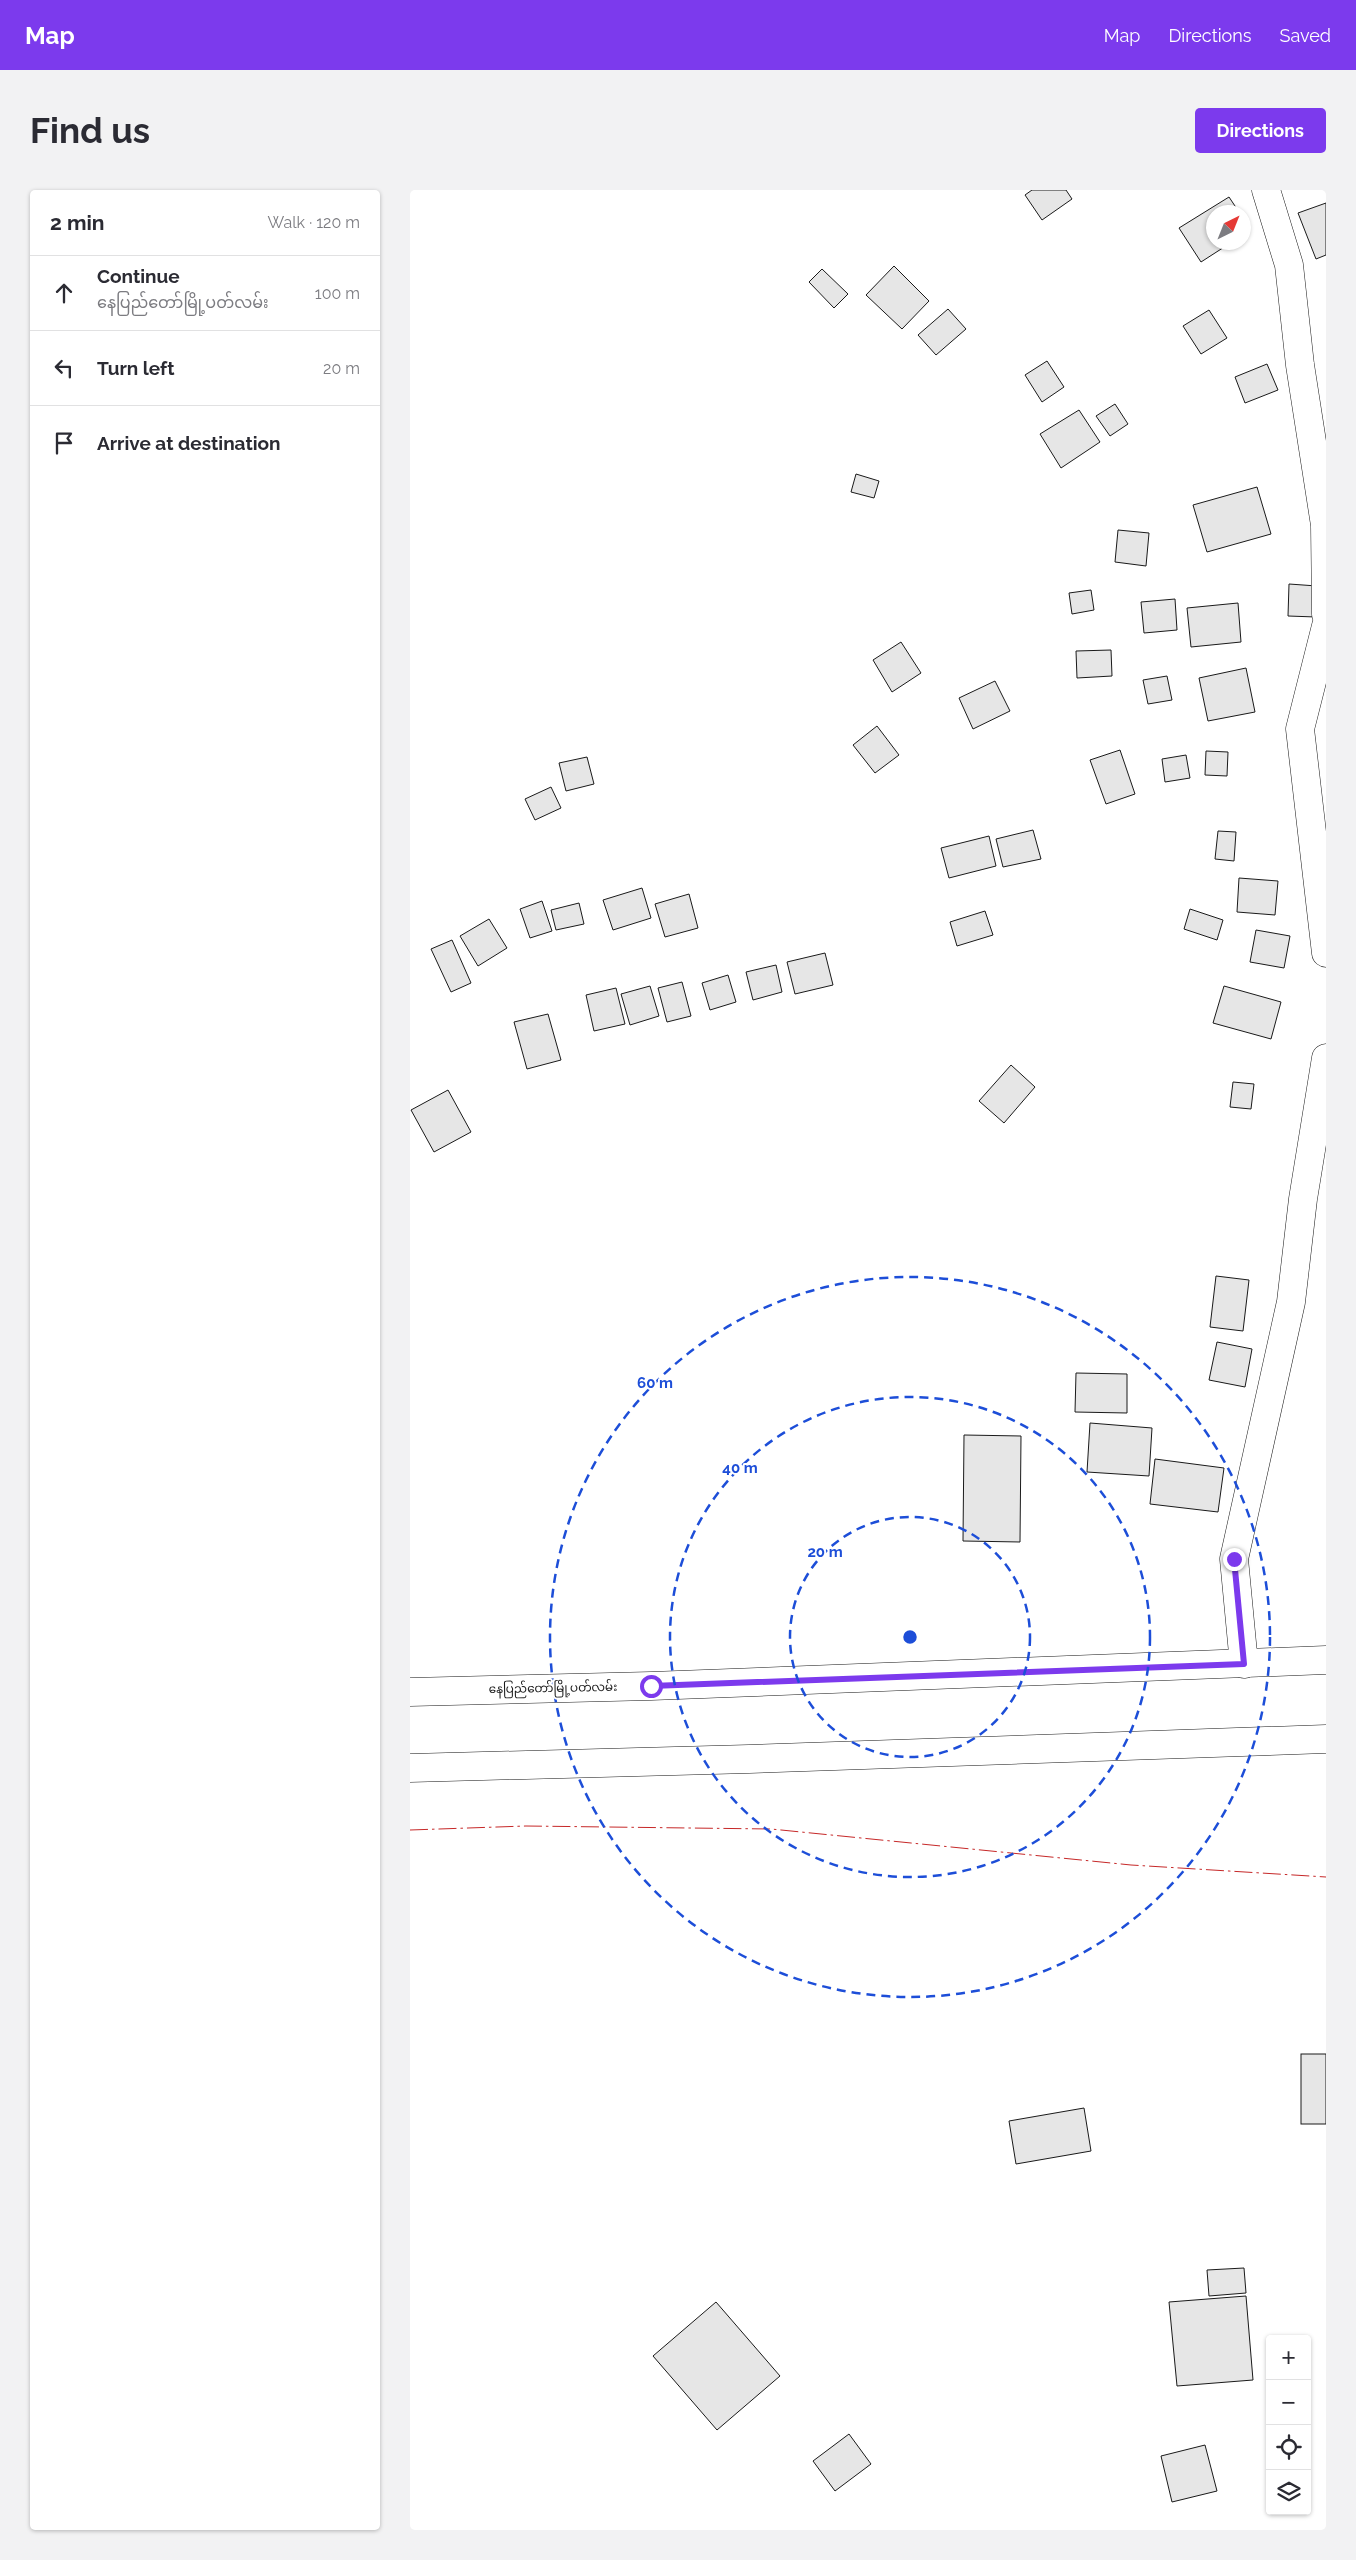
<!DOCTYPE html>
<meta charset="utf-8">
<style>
:root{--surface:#fff;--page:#f2f2f3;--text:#2b2b33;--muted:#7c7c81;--line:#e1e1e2;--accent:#7c3aed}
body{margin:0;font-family:Raleway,"Noto Sans Myanmar",sans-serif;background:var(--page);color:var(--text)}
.controls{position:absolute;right:15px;bottom:15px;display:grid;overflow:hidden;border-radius:5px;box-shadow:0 1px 4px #0004}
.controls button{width:45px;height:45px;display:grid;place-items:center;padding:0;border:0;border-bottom:1px solid var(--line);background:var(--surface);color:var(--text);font:25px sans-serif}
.compass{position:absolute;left:796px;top:15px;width:45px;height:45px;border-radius:50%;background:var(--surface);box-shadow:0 1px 4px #0004;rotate:43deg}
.stop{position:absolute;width:15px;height:15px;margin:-11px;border:4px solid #7c3aed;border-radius:50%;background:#fff}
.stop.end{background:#7c3aed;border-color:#fff;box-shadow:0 1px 5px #0008}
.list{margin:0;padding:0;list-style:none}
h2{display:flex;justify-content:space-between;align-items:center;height:65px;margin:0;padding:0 20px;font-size:21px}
h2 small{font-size:16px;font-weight:400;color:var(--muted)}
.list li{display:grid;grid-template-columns:32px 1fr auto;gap:15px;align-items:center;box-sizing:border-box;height:75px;padding:0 20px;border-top:1px solid var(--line)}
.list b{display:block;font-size:19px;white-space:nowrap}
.list p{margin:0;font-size:16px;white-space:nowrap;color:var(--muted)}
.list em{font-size:16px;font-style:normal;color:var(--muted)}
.icon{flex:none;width:28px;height:28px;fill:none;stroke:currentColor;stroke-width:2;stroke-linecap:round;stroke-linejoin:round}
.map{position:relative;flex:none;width:916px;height:2340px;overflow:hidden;border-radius:5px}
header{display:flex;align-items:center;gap:30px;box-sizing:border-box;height:70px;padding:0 25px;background:var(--accent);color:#fff}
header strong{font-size:24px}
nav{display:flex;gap:28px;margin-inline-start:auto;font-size:18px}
.intro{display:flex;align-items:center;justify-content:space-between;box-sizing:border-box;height:120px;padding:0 30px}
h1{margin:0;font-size:35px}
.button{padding:12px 22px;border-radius:5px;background:var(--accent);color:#fff;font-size:18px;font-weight:700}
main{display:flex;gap:30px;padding:0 30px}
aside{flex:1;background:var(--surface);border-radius:5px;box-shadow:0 1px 4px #0004}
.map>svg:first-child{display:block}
</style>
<header>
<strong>Map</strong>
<nav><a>Map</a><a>Directions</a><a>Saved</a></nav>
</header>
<div class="intro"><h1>Find us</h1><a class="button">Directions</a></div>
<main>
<aside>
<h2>2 min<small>Walk · 120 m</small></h2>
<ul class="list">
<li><svg class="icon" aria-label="ahead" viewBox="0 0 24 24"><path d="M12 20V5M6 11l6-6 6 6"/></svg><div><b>Continue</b><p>နေပြည်တော်မြို့ပတ်လမ်း</p></div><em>100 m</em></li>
<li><svg class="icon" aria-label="left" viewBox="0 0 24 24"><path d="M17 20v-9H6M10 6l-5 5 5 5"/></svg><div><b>Turn left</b></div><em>20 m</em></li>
<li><svg class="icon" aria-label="arrive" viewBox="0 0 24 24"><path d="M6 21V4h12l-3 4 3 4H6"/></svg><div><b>Arrive at destination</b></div></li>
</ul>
</aside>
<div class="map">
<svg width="916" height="2340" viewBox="0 0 916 2340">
<rect width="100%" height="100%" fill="#fff"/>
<g fill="#e6e6e6" stroke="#1a1a1a">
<path d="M622,0H656L662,9L632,30L615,5Z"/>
<path d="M819,7L829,22H804V52H822L791,72L769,38Z"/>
<path d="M916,13V65L906,69L888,23Z"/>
<path d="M484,76L519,111L492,139L456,105Z"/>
<path d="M412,79L438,104L424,118L399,92Z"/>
<path d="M538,119L556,139L526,165L508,145Z"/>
<path d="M799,120L817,148L791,164L773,136Z"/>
<path d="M637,171L654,197L632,212L615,185Z"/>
<path d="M857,174L868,200L835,213L825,187Z"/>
<path d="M705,214L718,234L700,246L686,226Z"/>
<path d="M669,220L690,252L651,278L630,244Z"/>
<path d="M446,284L469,291L464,308L441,302Z"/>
<path d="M847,297L861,344L797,362L783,315Z"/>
<path d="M708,340L739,343L736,376L705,372Z"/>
<path d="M879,394L907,396L906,427L878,426Z"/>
<path d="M681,400L684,420L662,424L659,403Z"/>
<path d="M765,409L767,440L734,443L731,412Z"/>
<path d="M828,413L831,452L781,457L777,418Z"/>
<path d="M491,452L511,483L482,502L463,470Z"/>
<path d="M701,460L702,486L667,488L666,461Z"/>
<path d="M836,478L845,522L798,531L789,488Z"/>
<path d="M757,486L762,510L738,514L733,490Z"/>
<path d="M585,491L600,521L563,539L549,508Z"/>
<path d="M467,536L489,565L465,583L443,555Z"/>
<path d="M710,560L725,604L696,614L680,570Z"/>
<path d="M796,561L818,562L817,586L795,585Z"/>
<path d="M776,565L780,588L755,592L752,569Z"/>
<path d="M177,567L184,594L156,601L149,573Z"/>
<path d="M141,597L151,618L125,630L115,609Z"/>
<path d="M623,640L631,669L593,677L586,649Z"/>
<path d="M808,641L826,642L824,671L805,669Z"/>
<path d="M579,646L586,676L539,688L531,658Z"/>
<path d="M829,688L868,691L865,725L827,722Z"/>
<path d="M232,698L241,728L203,740L193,710Z"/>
<path d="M279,704L288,738L255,747L245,714Z"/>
<path d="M132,711L142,741L120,748L110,719Z"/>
<path d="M169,713L174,734L146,740L141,720Z"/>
<path d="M780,719L813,730L807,750L774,739Z"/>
<path d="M575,721L583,745L547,756L540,732Z"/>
<path d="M79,729L97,758L68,776L50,746Z"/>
<path d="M846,740L880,746L874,778L840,772Z"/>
<path d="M42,750L61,793L41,802L21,759Z"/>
<path d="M415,763L423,795L385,804L377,772Z"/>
<path d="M366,775L372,802L343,810L336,782Z"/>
<path d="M318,785L326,812L300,820L292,793Z"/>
<path d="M272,792L281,826L257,832L248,798Z"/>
<path d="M240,796L249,826L220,835L211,804Z"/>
<path d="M814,796L871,812L861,849L803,833Z"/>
<path d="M206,798L215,834L184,841L176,805Z"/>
<path d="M138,824L151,870L117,879L104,832Z"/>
<path d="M601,875L625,897L594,933L569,911Z"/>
<path d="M823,892L844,894L841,919L820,917Z"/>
<path d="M38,900L61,942L24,962L1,920Z"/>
<path d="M806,1086L839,1090L833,1141L800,1137Z"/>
<path d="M807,1152L842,1159L835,1197L799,1190Z"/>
<path d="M666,1183L717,1184V1223L665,1222Z"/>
<path d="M680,1233L742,1238L739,1286L677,1282Z"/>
<path d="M554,1245L611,1246L610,1352L553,1351Z"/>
<path d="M745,1269L814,1278L808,1322L740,1314Z"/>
<rect x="891" y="1864" width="25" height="70"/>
<path d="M674,1918L681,1961L606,1974L599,1931Z"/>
<path d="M834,2078L836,2103L799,2106L797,2080Z"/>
<path d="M836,2106L843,2190L767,2196L759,2112Z"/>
<path d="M306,2112L370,2186L307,2240L243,2166Z"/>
<path d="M439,2244L461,2274L425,2301L403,2271Z"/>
<path d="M795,2255L807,2301L762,2312L751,2266Z"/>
</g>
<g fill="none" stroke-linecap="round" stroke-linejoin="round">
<defs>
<g id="street">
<path d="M856,0L879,75L890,175L915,335L916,424"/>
<path d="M916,436L890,539L916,763"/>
<path d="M834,1474L824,1369L881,1112L893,1009L916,868"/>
</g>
<g id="primary">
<path d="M0,1502L241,1496L916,1470"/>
<path d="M0,1578L339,1569L916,1549"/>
</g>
</defs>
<use href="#street" stroke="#1a1a1a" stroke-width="29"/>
<use href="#primary" stroke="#1a1a1a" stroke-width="29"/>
<use href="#street" stroke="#fff" stroke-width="28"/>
<use href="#primary" stroke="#fff" stroke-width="28"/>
<path stroke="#c62828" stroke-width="1" stroke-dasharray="18 4 2.5 4" stroke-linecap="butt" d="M0,1640L116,1636L361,1639L721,1675L916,1687"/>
</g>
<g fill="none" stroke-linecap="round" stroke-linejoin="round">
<path stroke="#7c3aed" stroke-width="6" d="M241,1496L834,1474L824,1369"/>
</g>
<g fill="none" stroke="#1d4ed8" stroke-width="2.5" stroke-dasharray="9 6">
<circle cx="500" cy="1447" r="120"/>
<circle cx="500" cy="1447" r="240"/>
<circle cx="500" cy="1447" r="360"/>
</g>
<g text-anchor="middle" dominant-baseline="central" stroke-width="4" stroke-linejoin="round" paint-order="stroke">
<g font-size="12" fill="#1a1a1a" stroke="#fff">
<text transform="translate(143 1498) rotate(-1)">နေပြည်တော်မြို့ပတ်လမ်း</text>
</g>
</g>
<circle cx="500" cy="1447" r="8" fill="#1d4ed8" stroke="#fff" stroke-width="2.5"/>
<g font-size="15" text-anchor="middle" font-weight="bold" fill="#1d4ed8" stroke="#fff" stroke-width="4" stroke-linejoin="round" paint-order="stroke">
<text x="245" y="1198">60 m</text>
<text x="330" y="1283">40 m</text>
<text x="415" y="1367">20 m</text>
</g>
</svg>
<div class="controls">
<button>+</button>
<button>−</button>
<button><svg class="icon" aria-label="locate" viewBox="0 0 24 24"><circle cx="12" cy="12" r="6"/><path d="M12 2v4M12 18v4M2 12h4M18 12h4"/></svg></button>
<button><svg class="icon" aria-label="layers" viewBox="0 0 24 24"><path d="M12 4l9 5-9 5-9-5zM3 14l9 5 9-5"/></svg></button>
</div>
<svg class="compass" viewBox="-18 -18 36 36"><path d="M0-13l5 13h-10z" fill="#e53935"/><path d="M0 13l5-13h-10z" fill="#7c7c81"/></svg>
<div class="stop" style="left:241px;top:1496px"></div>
<div class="stop end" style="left:824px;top:1369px"></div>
</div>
</main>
